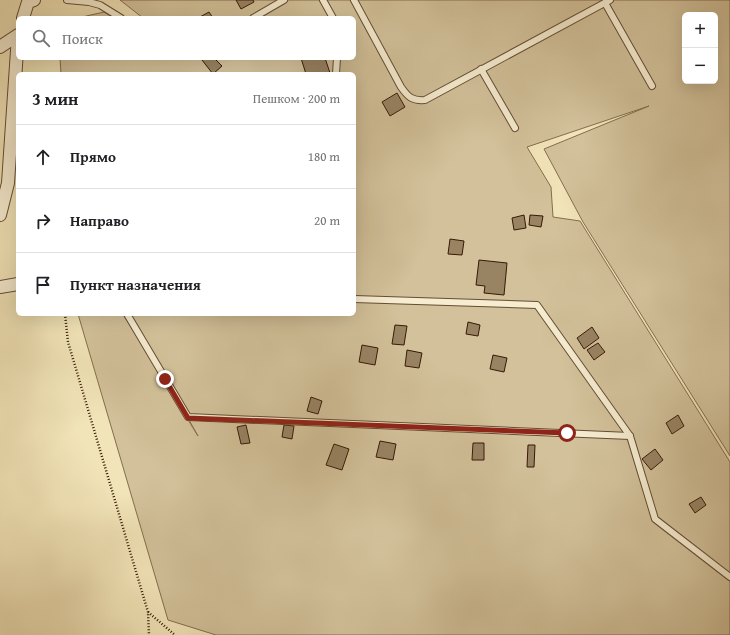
<!DOCTYPE html>
<html lang="ru">
<meta charset="utf-8">
<style>
:root{--surface:#fff;--page:#f2f2f2;--text:#202124;--muted:#757577;--line:#e0e0e0}
body{margin:0;font-family:"Gentium Book Plus",serif;background:var(--page);color:var(--text)}
.controls{position:absolute;right:12px;top:12px;display:grid;overflow:hidden;border-radius:6px;box-shadow:0 4px 16px #0002}
.controls button{width:36px;height:36px;display:grid;place-items:center;padding:0;border:0;border-bottom:1px solid var(--line);background:var(--surface);color:var(--text);font:20px sans-serif}
.stop{position:absolute;width:12px;height:12px;margin:-9px;border:3px solid #8f2418;border-radius:50%;background:#fff}
.stop.end{background:#8f2418;border-color:#fff;box-shadow:0 1px 4px #0008}
.list{margin:0;padding:0;list-style:none}
h2{display:flex;justify-content:space-between;align-items:center;height:52px;margin:0;padding:0 16px;font-size:17px}
h2 small{font-size:13px;font-weight:400;color:var(--muted)}
.list li{display:grid;grid-template-columns:26px 1fr auto;gap:12px;align-items:center;box-sizing:border-box;height:64px;padding:0 16px;border-top:1px solid var(--line)}
.list b{display:block;font-size:15px;white-space:nowrap}
.list em{font-size:13px;font-style:normal;color:var(--muted)}
.icon{flex:none;width:22px;height:22px;fill:none;stroke:currentColor;stroke-width:2;stroke-linecap:round;stroke-linejoin:round}
.map{position:relative;flex:none;width:730px;height:635px;overflow:hidden}
.search{position:absolute;background:var(--surface);box-shadow:0 4px 16px #0002;left:16px;top:16px;width:340px;height:44px;display:flex;align-items:center;gap:10px;box-sizing:border-box;padding:0 14px;border-radius:6px;color:var(--muted);font-size:15px}
.panel{position:absolute;background:var(--surface);box-shadow:0 4px 16px #0002;left:16px;top:72px;width:340px;height:244px;border-radius:6px}
.map>svg:first-child{display:block}
</style>
<div class="map">
<svg width="730" height="635" viewBox="0 0 730 635">
<rect width="100%" height="100%" fill="#f1e4b8"/>
<filter id="stains"><feTurbulence type="fractalNoise" baseFrequency=".005" numOctaves="4"/><feColorMatrix values="0 0 0 0 .2 0 0 0 0 .09 0 0 0 0 .02 0 0 0 .5 -.17"/></filter>
<radialGradient id="worn" r=".72"><stop offset=".6" stop-color="#630" stop-opacity="0"/><stop offset="1" stop-color="#630" stop-opacity=".3"/></radialGradient>
<g fill="#d2c19a" stroke="#856d50" fill-rule="evenodd">
<path d="M120,0H730V456L583,222L544,149L649,106L527,147L551,187L553,217L580,221L730,462V635H216L168,620L78,314H123L198,436L130,314H354V74H61L60,58H354V18H143ZM685,15H715V81H685Z"/>
<path d="M104,12L114,18H81L82,17Z"/>
</g>
<g fill="#988363" stroke="#381907">
<path d="M236,0H253L254,2L241,9Z"/>
<path d="M209,12L213,18H198Z"/>
<path d="M204,58H214L222,66L213,74L202,60Z"/>
<path d="M301,58H325L330,73L306,74Z"/>
<path d="M397,93L405,107L390,116L382,102Z"/>
<path d="M524,215L526,228L514,230L512,218Z"/>
<path d="M530,215L543,216L541,227L529,225Z"/>
<path d="M450,239L464,241L462,255L448,254Z"/>
<path d="M479,260L507,263L504,295L484,293L485,286L476,285Z"/>
<path d="M468,322L480,325L478,336L466,334Z"/>
<path d="M395,325L407,326L404,345L392,344Z"/>
<path d="M592,327L599,338L584,349L577,338Z"/>
<path d="M598,343L605,352L594,360L587,350Z"/>
<path d="M362,345L378,348L375,365L359,362Z"/>
<path d="M407,350L422,353L419,368L405,366Z"/>
<path d="M493,355L507,358L504,372L490,369Z"/>
<path d="M311,397L322,401L318,414L307,411Z"/>
<path d="M678,415L684,426L672,434L666,423Z"/>
<path d="M246,425L250,443L241,444L237,427Z"/>
<path d="M284,425L294,426L292,439L282,437Z"/>
<path d="M380,441L396,444L393,460L376,457Z"/>
<path d="M473,443H484V460H472Z"/>
<path d="M334,444L349,449L342,470L326,465Z"/>
<path d="M528,445H535L534,467H527Z"/>
<path d="M655,449L663,460L651,470L642,459Z"/>
<path d="M701,497L706,505L695,513L689,504Z"/>
</g>
<g fill="none" stroke-linecap="round" stroke-linejoin="round">
<defs>
<g id="lane">
<path d="M67,0L89,2L100,5L121,18"/>
<path d="M323,0L333,18"/>
<path d="M354,0L401,87C408,97 412,101 425,100L610,0"/>
<path d="M605,3L652,86"/>
<path d="M253,18L284,0"/>
<path d="M481,69L515,128"/>
<path d="M336,74L337,58"/>
<path d="M354,299L537,305L630,436L655,519L730,577"/>
<path d="M127,314L188,417L630,436"/>
</g>
<g id="street">
<path d="M23,18L28,2L34,0"/>
<path d="M0,47L18,35"/>
<path d="M0,215L8,183L18,36"/>
<path d="M0,287L18,284"/>
</g>
</defs>
<use href="#lane" stroke="#664c33" stroke-width="8"/>
<use href="#street" stroke="#664c33" stroke-width="14"/>
<g stroke="#381907" stroke-width="2.5" stroke-dasharray="1 2" stroke-linecap="butt">
<path d="M65,314L68,342L148,612L149,635"/>
<path d="M148,612L175,635"/>
</g>
<use href="#lane" stroke="#f6edd1" stroke-width="6"/>
<use href="#street" stroke="#f6edd1" stroke-width="12"/>
</g>
<g fill="none" stroke-linecap="round" stroke-linejoin="round">
<path stroke="#8f2418" stroke-width="5" d="M165,379L188,418L567,433"/>
</g>
<rect width="100%" height="100%" filter="url(#stains)"/>
<rect width="100%" height="100%" fill="url(#worn)"/>
</svg>
<div class="controls">
<button>+</button>
<button>−</button>
</div>
<div class="stop" style="left:567px;top:433px"></div>
<div class="stop end" style="left:165px;top:379px"></div>
<div class="search"><svg class="icon" aria-label="search" viewBox="0 0 24 24"><circle cx="10" cy="10" r="6"/><path d="M15 15l6 6"/></svg>Поиск</div>
<section class="panel">
<h2>3 мин<small>Пешком · 200 m</small></h2>
<ul class="list">
<li><svg class="icon" aria-label="ahead" viewBox="0 0 24 24"><path d="M12 20V5M6 11l6-6 6 6"/></svg><div><b>Прямо</b></div><em>180 m</em></li>
<li><svg class="icon" aria-label="right" viewBox="0 0 24 24"><path d="M7 20v-9h11M14 6l5 5-5 5"/></svg><div><b>Направо</b></div><em>20 m</em></li>
<li><svg class="icon" aria-label="arrive" viewBox="0 0 24 24"><path d="M6 21V4h12l-3 4 3 4H6"/></svg><div><b>Пункт назначения</b></div></li>
</ul>
</section>
</div>
